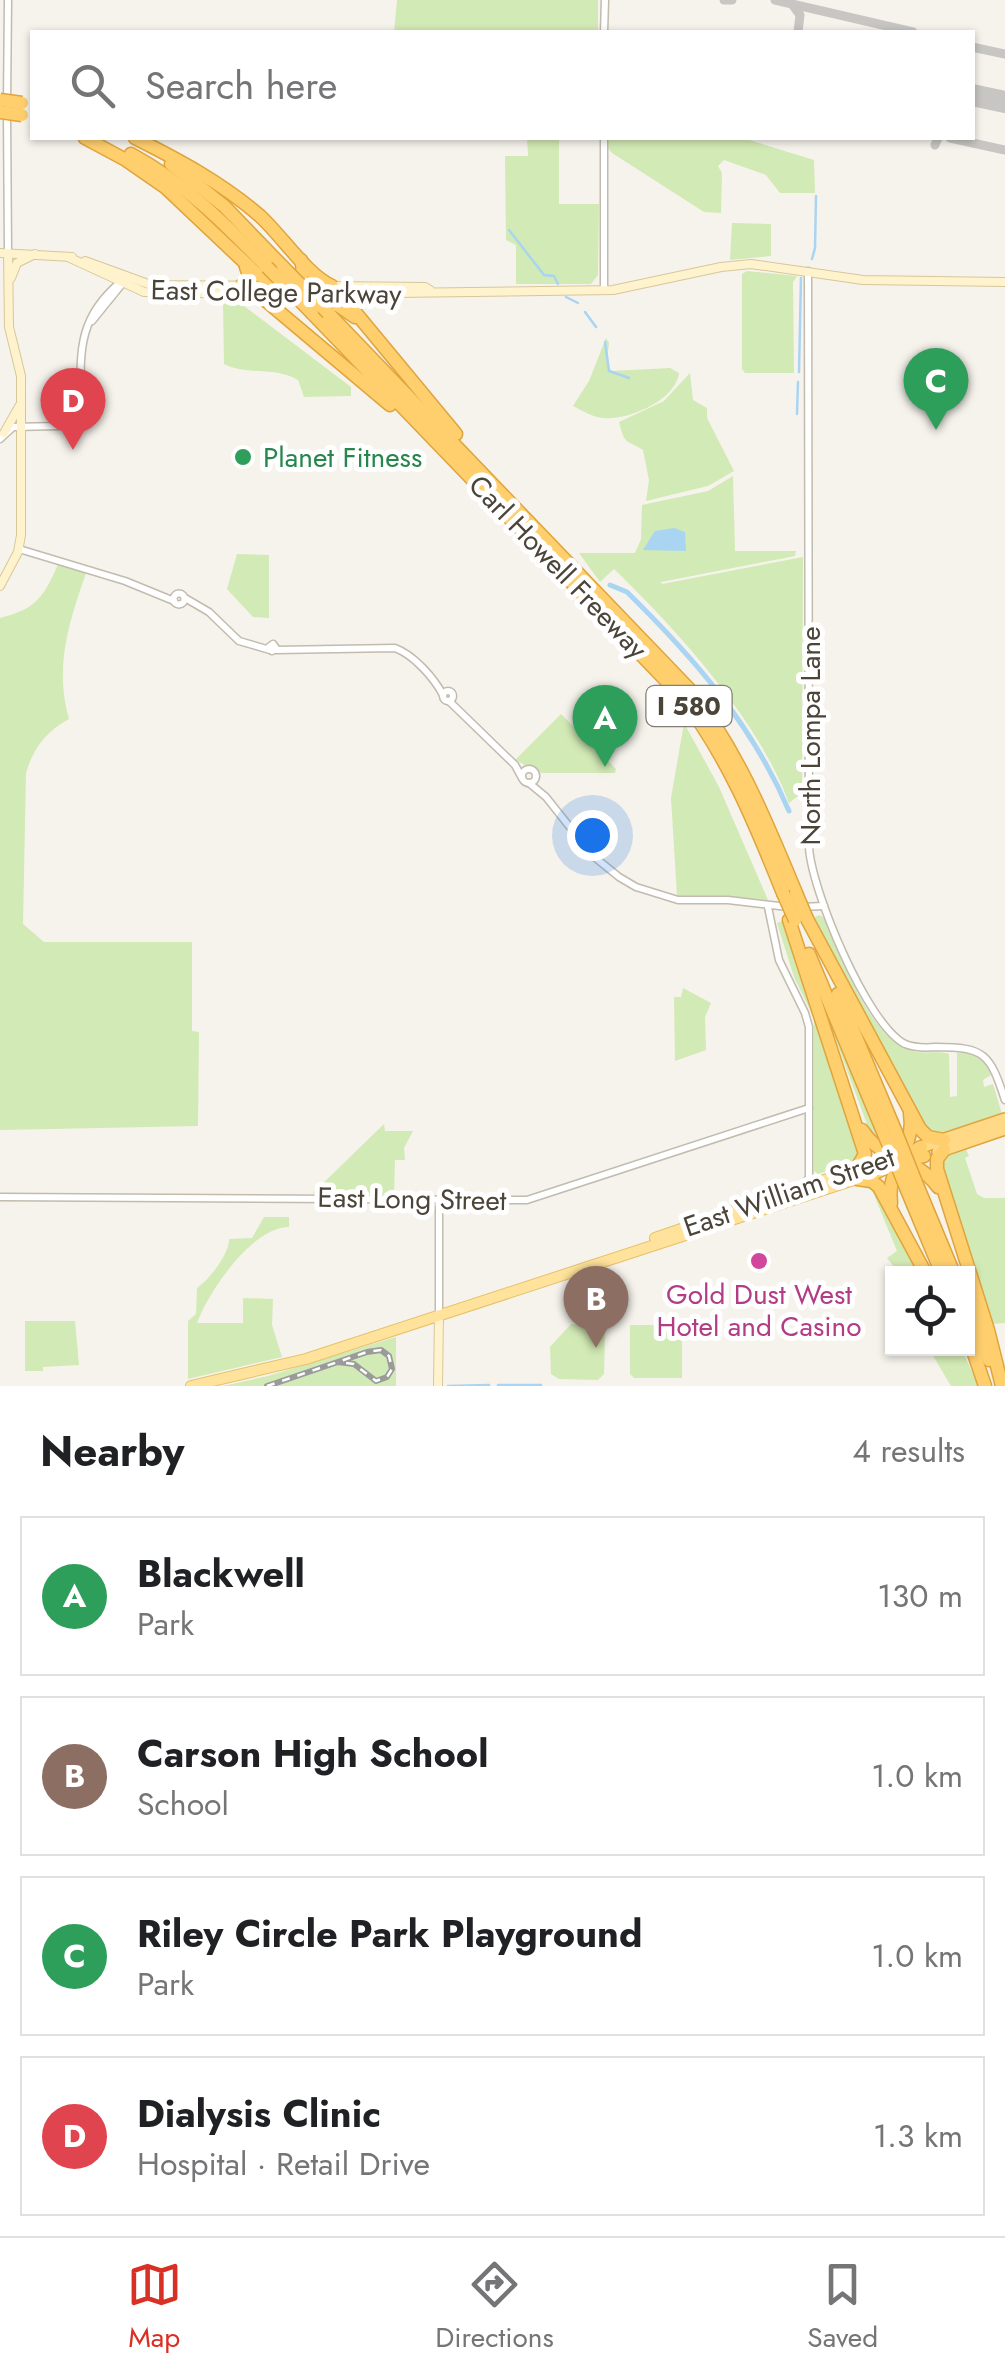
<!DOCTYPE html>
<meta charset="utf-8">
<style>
:root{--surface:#fff;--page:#f6f6f6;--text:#202124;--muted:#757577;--line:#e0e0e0;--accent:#d93025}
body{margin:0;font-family:Jost,sans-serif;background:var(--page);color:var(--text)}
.controls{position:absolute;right:30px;bottom:30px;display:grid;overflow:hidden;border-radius:0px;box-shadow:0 2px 8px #0004}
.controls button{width:90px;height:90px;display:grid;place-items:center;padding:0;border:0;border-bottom:2px solid var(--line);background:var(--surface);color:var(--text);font:50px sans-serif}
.you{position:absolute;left:592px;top:835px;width:35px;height:35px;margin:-25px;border:8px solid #fff;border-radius:50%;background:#1a73e8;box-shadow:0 0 0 15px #1a73e833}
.badge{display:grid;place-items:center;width:65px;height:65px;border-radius:50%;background:var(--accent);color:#fff;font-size:32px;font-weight:700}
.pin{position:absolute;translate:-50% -82px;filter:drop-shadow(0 2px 5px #0008)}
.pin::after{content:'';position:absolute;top:52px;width:35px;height:30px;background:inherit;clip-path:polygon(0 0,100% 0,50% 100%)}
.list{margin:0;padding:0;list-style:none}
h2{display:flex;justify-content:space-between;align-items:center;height:130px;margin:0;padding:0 40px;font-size:42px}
h2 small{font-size:32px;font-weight:400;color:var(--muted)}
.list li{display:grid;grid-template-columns:65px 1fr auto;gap:30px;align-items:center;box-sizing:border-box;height:160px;margin:0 20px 20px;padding:0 20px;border:2px solid var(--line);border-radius:0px}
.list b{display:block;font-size:38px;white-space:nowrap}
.list p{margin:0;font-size:32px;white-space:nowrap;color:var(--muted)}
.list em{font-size:32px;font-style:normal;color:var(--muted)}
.icon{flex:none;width:55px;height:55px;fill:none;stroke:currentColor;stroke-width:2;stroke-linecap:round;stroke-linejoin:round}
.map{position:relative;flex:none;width:1005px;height:1386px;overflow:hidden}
.search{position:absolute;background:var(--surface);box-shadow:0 2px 8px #0004;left:30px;right:30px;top:30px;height:110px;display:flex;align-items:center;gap:25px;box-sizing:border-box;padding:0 35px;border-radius:0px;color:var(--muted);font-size:38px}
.sheet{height:850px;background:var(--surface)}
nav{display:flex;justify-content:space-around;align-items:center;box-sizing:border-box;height:140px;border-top:2px solid var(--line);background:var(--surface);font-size:28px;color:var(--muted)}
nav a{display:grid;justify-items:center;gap:5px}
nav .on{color:var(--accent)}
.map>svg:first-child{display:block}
</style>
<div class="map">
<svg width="1005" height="1386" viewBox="0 0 1005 1386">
<rect width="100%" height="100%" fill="#f6f3ec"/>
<g fill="#d2eab5">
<path d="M397,0H598V32H394Z"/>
<path d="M527,138L559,139V204H599L598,275L591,284H516V245L506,240L505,156H528Z"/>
<path d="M608,138H743L814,160L815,193H780L766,175L724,160L718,166L722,173L721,213L704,212L612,153L608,148Z"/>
<path d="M732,223L771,224V256L730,260Z"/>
<path d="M747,271L797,276L793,282L794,373H745L742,369V274Z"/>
<path d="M223,302H253L244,306L351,387V396L304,397L298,380C275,366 248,376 224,364Z"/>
<path d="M606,338L609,343L607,361L611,371L670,368L679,373C676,400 628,421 603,418C592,417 583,411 573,406L589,381Z"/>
<path d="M690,373L693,400L707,408V418L734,471L708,486L646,501L649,480L643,450C626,439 625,446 619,422L664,401Z"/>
<path d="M733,476L735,551H796L795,556L661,582L662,584L803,557L802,793L789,803C758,719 677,630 614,569L600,582L579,553H635L641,539L642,505L708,491Z"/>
<path d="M237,554L269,555V618L253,617L227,589Z"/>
<path d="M58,564L86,573C69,622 54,667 69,719C46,731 33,749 26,773L23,924L44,942H192V1031L199,1032L198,1126L0,1130V618C36,609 44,597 58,564Z"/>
<path d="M561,714L616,769L615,773H542L515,760Z"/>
<path d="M684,723L719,787L768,900L677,896L671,798Z"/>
<path d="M820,915L824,918C841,955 868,1036 910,1050C922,1055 937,1050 949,1054L950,1097L957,1096V1053C972,1049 985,1060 991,1075L983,1080L984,1087L993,1084L1002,1114L937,1134L928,1132L812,918Z"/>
<path d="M786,920L839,1085V1097L861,1155L852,1162L818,1174L814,1171V1018L794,977L777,923Z"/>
<path d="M812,975L880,1134L872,1138Z"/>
<path d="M683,988L711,1003L705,1017L706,1050L675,1061L674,997H681Z"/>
<path d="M384,1124L385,1131H413L404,1148L405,1160H395L394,1196L313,1193Z"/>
<path d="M966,1149L969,1156L965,1158L977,1194L984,1198H1005V1323L990,1324L941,1163L947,1156Z"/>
<path d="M873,1186L921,1273H899L887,1258L897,1251L872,1190L862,1187Z"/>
<path d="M264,1217H289V1227C252,1227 209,1291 197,1323H243V1298L273,1299L272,1325L282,1357L188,1379V1321L196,1314L197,1288C209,1280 230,1253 229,1239L252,1238Z"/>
<path d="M25,1321H75L79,1365L43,1367V1371H25Z"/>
<path d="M571,1324L601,1326L605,1332L604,1374L598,1380L559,1379L551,1374L550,1347Z"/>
<path d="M630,1325H668L682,1339V1378H634L630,1374Z"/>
<path d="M396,1337V1386H223L268,1376Z"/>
<path d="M929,1349H962L978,1386H951Z"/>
</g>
<path fill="#a9d4f2" d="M674,528L685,532L686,551L643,550L655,531Z"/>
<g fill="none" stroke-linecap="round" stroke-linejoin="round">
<g stroke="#a9d4f2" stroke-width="2.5">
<path d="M509,230L544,275L554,276L558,284"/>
<path d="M812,259L815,248L816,196"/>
<path d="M566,297L578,303"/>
<path d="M585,312L596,327"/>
<path d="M605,342L609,371L629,378"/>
<path d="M799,372L801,278"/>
<path d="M797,414L798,382"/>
<path d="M498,1385H541"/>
<path d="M448,1386L489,1385"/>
</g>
<path stroke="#a9d4f2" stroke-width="5" d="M610,585L627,592C694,658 752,724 789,811"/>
<g stroke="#c8c6c3" stroke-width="9">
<path d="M724,0H732"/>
<path d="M775,0L913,32"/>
<path d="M792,4L800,15L798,32"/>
<path d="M972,47L1005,54"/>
<path d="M950,138L1005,150"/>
<path d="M935,145L938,138"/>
</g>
<path stroke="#c8c6c3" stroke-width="22" d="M972,95L1005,102"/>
<defs>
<g id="tertiary">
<path d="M604,32L605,0"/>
<path d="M7,102L8,0"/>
<path d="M7,114L8,253"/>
<path d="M604,138V290"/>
<path d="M808,271L809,847C811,889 867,1025 905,1044C915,1048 925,1048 936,1047C985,1047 990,1054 1005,1100"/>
<path d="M92,321L122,284"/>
<path d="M0,439L13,427L58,426L81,416C81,359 73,320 123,280"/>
<path d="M19,549L125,581L174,601"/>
<circle cx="179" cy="599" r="5.5"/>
<path d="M185,598L209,612L239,641L270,650"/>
<path d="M273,644L276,648L272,651L269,647Z"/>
<path d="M276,650L395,648C414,655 434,678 443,695"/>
<circle cx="448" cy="696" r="5"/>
<path d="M449,701L515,765L522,778"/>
<circle cx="529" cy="776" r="7"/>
<path d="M529,783L546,797L592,855L619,877L636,887L678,900H728L788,907"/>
<path d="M768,907L779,960L805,1013L809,1027V1178L803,1185"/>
<path d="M800,907L824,906"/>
<path d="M0,1197L527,1200L809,1108"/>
<path d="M439,1314V1201"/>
</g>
<g id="secondary">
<path d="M0,253L72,257"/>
<path d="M68,257L144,292L255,294"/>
<path d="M85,261L151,285L277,286"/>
<path d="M11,278L17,263L35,254"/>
<path d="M331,286L425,287L430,290"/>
<path d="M319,294L613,290L721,267L751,264L863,280L1005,282"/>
<path d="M4,433L20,405"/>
<path d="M0,586L18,552L21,535V376L9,327L8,253"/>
<path d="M438,1386L439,1314"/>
</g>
<g id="primary">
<path d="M655,1238L880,1161"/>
<path d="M191,1386L306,1359L863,1177"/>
</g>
<g id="trunk">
<path d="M921,1147L1005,1119"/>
<path d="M938,1152L1005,1129"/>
</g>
<g id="motorway">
<path d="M85,138L126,160L165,187L257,274L275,282L323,294"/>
<path d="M135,138C179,160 222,183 260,216C282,236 307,275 332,286"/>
<path d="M131,154C185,183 225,224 267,267"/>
<path d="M171,164L224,206L283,267"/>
<path d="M241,286L250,278L246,267"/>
<path d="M252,294L265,300L390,405"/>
<path d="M274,294C293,292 307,280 301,260"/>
<path d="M364,294L353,301L355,312L456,434"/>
<path d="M316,297L339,306L355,317"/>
<path d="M312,313L681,696C727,755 755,823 783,893"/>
<path d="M328,313L689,689C738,751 766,821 796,893"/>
<path d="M807,919L920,1129L928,1137L944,1140"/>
<path d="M789,920L865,1154L857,1168"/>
<path d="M809,954L884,1134"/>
<path d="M838,994L895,1130"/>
<path d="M862,1130C876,1151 899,1163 924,1156"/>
<path d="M944,1150L937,1159V1169L988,1330L1002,1386"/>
<path d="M875,1163C901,1158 922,1165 938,1187"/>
<path d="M877,1172C902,1161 914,1140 910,1113"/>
<path d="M857,1179L872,1181L879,1187L926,1274"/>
<path d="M917,1185L954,1274"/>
<path d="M907,1190L942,1274"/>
<path d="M891,1203C888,1178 898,1158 921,1147"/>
<path d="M968,1306L989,1360"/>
<path d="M968,1336L985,1386"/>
</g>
</defs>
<use href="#tertiary" stroke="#c2bbae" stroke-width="9"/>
<use href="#secondary" stroke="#d6c79b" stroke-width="10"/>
<use href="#primary" stroke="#e6c16a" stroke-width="12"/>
<use href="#trunk" stroke="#e0a43c" stroke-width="14"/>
<use href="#motorway" stroke="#e0a43c" stroke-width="15"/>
<use href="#tertiary" stroke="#fff" stroke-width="6"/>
<use href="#secondary" stroke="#fff3cd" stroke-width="8"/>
<use href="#primary" stroke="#ffe39c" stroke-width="10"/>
<use href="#trunk" stroke="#ffd985" stroke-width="11"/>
<use href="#motorway" stroke="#ffcf6e" stroke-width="12"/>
<defs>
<path id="rail" d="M267,1386L273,1384L367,1352L381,1350L389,1356L392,1369L387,1377L376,1381L354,1364L338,1362"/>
</defs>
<use href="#rail" stroke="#9a9a9a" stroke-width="6"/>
<use href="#rail" stroke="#fff" stroke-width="2.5" stroke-dasharray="8" stroke-linecap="butt"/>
<defs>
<g id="motorway-bridge">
<path d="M0,100L22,103"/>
<path d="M0,112L22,115"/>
<path d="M267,267L312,313"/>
<path d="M283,267L328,313"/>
<path d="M783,893L795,920"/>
<path d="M796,893L807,919"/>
<path d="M895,1130L917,1185"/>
<path d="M884,1134L907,1190"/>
</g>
</defs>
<use href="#motorway-bridge" stroke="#e0a43c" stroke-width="15" stroke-linecap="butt"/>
<use href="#motorway-bridge" stroke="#ffcf6e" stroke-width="12"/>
</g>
<circle fill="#2e9e5b" stroke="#fff" stroke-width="4" cx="243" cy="457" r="10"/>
<circle fill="#d1479c" stroke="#fff" stroke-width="4" cx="759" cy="1261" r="10"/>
<g text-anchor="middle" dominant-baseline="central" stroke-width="10" stroke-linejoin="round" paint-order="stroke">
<rect fill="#fff" stroke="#817c74" stroke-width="2.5" x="646.5" y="686" width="85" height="40" rx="8"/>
<g font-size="25" font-weight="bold" fill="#4b4439">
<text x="689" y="706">I 580</text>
</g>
<g font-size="28" fill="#4b4439" stroke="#fff">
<text transform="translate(276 292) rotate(1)">East College Parkway</text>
<text transform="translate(558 567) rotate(46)">Carl Howell Freeway</text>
<text transform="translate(810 736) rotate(-90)">North Lompa Lane</text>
<text transform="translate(789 1192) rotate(-19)">East William Street</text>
<text transform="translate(412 1199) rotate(1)">East Long Street</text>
</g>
<g font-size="28" fill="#27864d" stroke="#fff" text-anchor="start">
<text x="263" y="457">Planet Fitness</text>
</g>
<g font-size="28" fill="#b23c85" stroke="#fff">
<text x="759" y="1294">Gold Dust West<tspan x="759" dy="32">Hotel and Casino</tspan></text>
</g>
</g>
</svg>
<div class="controls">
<button><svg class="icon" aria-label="locate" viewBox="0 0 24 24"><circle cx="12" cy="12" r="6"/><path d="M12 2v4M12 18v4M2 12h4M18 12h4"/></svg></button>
</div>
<div class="you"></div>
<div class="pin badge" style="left:605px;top:767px;background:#2e9e5b">A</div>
<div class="pin badge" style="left:596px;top:1348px;background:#8d6e63">B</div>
<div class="pin badge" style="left:936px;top:430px;background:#2e9e5b">C</div>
<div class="pin badge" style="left:73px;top:450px;background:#e0444e">D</div>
<div class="search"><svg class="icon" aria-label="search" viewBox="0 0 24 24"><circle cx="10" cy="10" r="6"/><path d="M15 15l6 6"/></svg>Search here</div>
</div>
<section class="sheet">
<h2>Nearby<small>4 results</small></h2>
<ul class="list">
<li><span class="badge" style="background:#2e9e5b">A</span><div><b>Blackwell</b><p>Park</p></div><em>130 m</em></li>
<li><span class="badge" style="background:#8d6e63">B</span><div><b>Carson High School</b><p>School</p></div><em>1.0 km</em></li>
<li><span class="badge" style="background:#2e9e5b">C</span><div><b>Riley Circle Park Playground</b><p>Park</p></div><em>1.0 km</em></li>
<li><span class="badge" style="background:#e0444e">D</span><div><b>Dialysis Clinic</b><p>Hospital · Retail Drive</p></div><em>1.3 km</em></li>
</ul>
</section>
<nav>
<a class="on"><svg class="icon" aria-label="map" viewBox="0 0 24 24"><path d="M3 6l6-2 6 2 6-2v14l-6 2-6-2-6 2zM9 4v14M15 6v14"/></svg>Map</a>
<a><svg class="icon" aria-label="directions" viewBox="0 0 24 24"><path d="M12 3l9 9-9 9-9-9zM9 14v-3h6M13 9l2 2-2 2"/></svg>Directions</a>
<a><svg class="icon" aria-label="saved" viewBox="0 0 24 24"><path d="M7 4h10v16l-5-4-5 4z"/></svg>Saved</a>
</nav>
